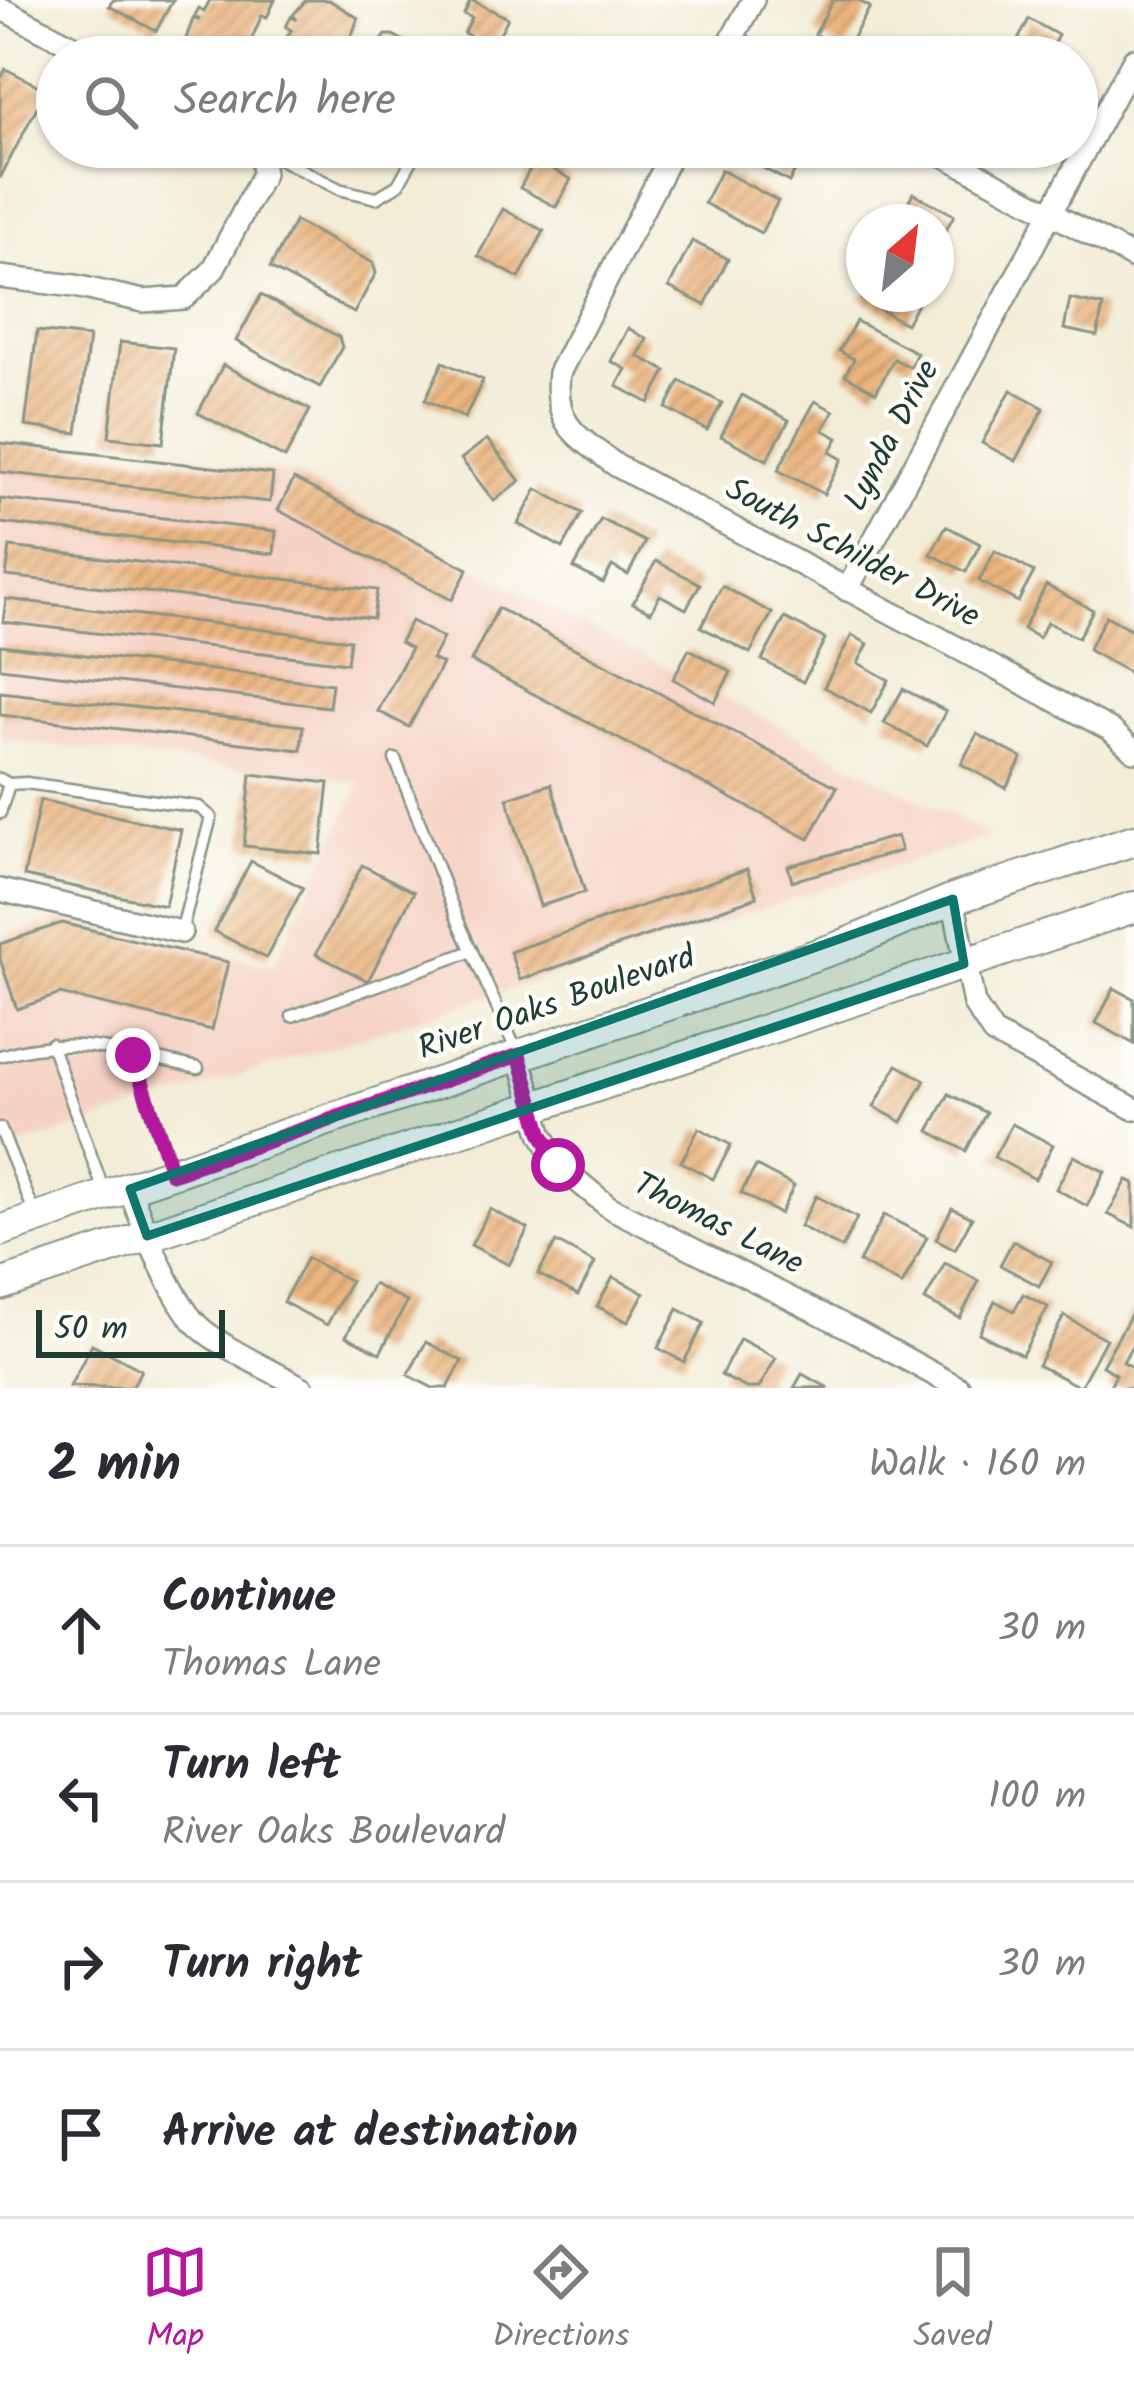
<!DOCTYPE html>
<meta charset="utf-8">
<style>
:root{--surface:#fff;--page:#f7f7f7;--text:#2b2b33;--muted:#7c7c81;--line:#e1e1e2;--accent:#b5179e}
body{margin:0;font-family:Kalam,sans-serif;background:var(--page);color:var(--text)}
.compass{position:absolute;left:846px;top:204px;width:108px;height:108px;border-radius:50%;background:var(--surface);box-shadow:0 3px 9px #0004;rotate:28deg}
.scale{position:absolute;left:36px;bottom:30px;width:189px;box-sizing:border-box;padding-left:12px;border:6px solid #1f3d34;border-top:0;font-size:33px;line-height:42px;white-space:nowrap;color:#1f3d34;-webkit-text-stroke:9px #fdfcf7;paint-order:stroke}
.stop{position:absolute;width:36px;height:36px;margin:-27px;border:9px solid #b5179e;border-radius:50%;background:#fff}
.stop.end{background:#b5179e;border-color:#fff;box-shadow:0 3px 12px #0008}
.list{margin:0;padding:0;list-style:none}
h2{display:flex;justify-content:space-between;align-items:center;height:156px;margin:0;padding:0 48px;font-size:51px}
h2 small{font-size:39px;font-weight:400;color:var(--muted)}
.list li{display:grid;grid-template-columns:78px 1fr auto;gap:36px;align-items:center;box-sizing:border-box;height:168px;padding:0 48px;border-top:3px solid var(--line)}
.list b{display:block;font-size:45px;white-space:nowrap}
.list p{margin:0;font-size:39px;white-space:nowrap;color:var(--muted)}
.list em{font-size:39px;font-style:normal;color:var(--muted)}
.icon{flex:none;width:66px;height:66px;fill:none;stroke:currentColor;stroke-width:2;stroke-linecap:round;stroke-linejoin:round}
.map{position:relative;flex:none;width:1134px;height:1388px;overflow:hidden}
.search{position:absolute;background:var(--surface);box-shadow:0 3px 9px #0004;left:36px;right:36px;top:36px;height:132px;display:flex;align-items:center;gap:30px;box-sizing:border-box;padding:0 42px;border-radius:66px;color:var(--muted);font-size:45px}
.sheet{height:828px;background:var(--surface)}
nav{display:flex;justify-content:space-around;align-items:center;box-sizing:border-box;height:168px;border-top:3px solid var(--line);background:var(--surface);font-size:33px;color:var(--muted)}
nav a{display:grid;justify-items:center;gap:6px}
nav .on{color:var(--accent)}
.map>svg:first-child{display:block}
</style>
<div class="map">
<svg width="1134" height="1388" viewBox="0 0 1134 1388">
<defs>
<pattern id="building-hatch" width="6" height="6" patternUnits="userSpaceOnUse" patternTransform="scale(3)"><rect width="6" height="6" fill="#ecb57f"/><path d="M-1 1l2-2M0 6l6-6M5 7l2-2" fill="none" stroke="#bf9469"/></pattern>
</defs>
<rect width="100%" height="100%" fill="#fdfcf7"/>
<filter id="ink" filterUnits="userSpaceOnUse"><feTurbulence type="fractalNoise" baseFrequency=".00833" numOctaves="2"/><feDisplacementMap in="SourceGraphic" scale="24" xChannelSelector="R" yChannelSelector="G"/><feConvolveMatrix kernelMatrix="1 2 1 2 8 2 1 2 1" color-interpolation-filters="sRGB"/></filter>
<filter id="wash" filterUnits="userSpaceOnUse"><feTurbulence type="fractalNoise" baseFrequency=".004" numOctaves="4" result="noise"/><feDisplacementMap in="SourceGraphic" scale="48" xChannelSelector="R" yChannelSelector="G"/><feGaussianBlur stdDeviation="2.7" result="paint"/><feColorMatrix in="noise" values="0 0 0 0 0 0 0 0 0 0 0 0 0 0 0 0 0 1.4 0 .05"/><feComposite in="paint" operator="in"/></filter>
<g filter="url(#wash)">
<rect width="100%" height="100%" fill="#f3edd8"/>
<path fill="#f6d2c4" d="M0,441L293,473L990,836L0,1152V938L62,916L273,967L362,783L0,739Z"/>
<g id="blocks">
<g fill="url(#building-hatch)">
<path d="M113,0H173L156,31L109,6Z"/>
<path d="M210,0H275L267,17L262,15L244,57H202L183,47L193,19L200,20L194,17L199,8L204,11Z"/>
<path d="M306,0H329L358,18L349,44H344L349,46L343,57H270L275,48L280,51L291,30L286,27L291,17L297,20L293,15Z"/>
<path d="M471,0L508,18L493,47L464,33L472,18L464,14Z"/>
<path d="M833,0H857L870,7L846,50L815,34Z"/>
<path d="M1029,19L1058,35L1047,57L1010,55Z"/>
<path d="M386,35H393L429,54L369,57Z"/>
<path d="M6,69L46,90L0,178V80Z"/>
<path d="M753,147H808L789,182L746,159Z"/>
<path d="M535,160L571,179L556,207L520,188Z"/>
<path d="M721,170L778,201L761,233L704,203Z"/>
<path d="M913,193L954,215L936,248V222H897Z"/>
<path d="M503,209L544,231L519,278L478,256Z"/>
<path d="M295,221L373,263L376,273L354,313L270,268Z"/>
<path d="M692,241L728,259L705,305L669,287Z"/>
<path d="M863,294H922L906,324L861,299Z"/>
<path d="M261,295L339,337L342,347L320,387L236,341Z"/>
<path d="M1070,299L1103,306L1097,336L1064,329Z"/>
<path d="M856,321L917,353L910,367L894,359L876,392L845,375L854,359L839,351Z"/>
<path d="M628,328L647,339L638,356L666,371L649,403L617,386L626,369L611,361Z"/>
<path d="M37,331L89,337L77,433L25,426Z"/>
<path d="M120,342L174,348L163,443L109,437Z"/>
<path d="M443,362L483,380L465,418L425,400Z"/>
<path d="M223,365L310,410L285,458L198,413Z"/>
<path d="M680,381L722,403L707,430L666,408Z"/>
<path d="M1011,390L1044,408L1016,461L982,443Z"/>
<path d="M742,395L789,420L767,460L721,436Z"/>
<path d="M815,401L834,411L823,430L838,438L830,452L842,459L824,494L778,470Z"/>
<path d="M487,439L520,481L494,501L461,459Z"/>
<path d="M0,443L273,474L270,502L0,472Z"/>
<path d="M294,479L468,569L452,600L278,510Z"/>
<path d="M537,489L582,513L563,548L518,524Z"/>
<path d="M0,499L276,531L274,554L0,523Z"/>
<path d="M601,519L645,542L628,575L612,566L603,583L574,568Z"/>
<path d="M946,526L980,544L966,572L931,554Z"/>
<path d="M10,547L377,590L373,618L6,576Z"/>
<path d="M995,551L1034,572L1018,602L979,581Z"/>
<path d="M656,561L700,584L686,609L660,595L651,612L633,603Z"/>
<path d="M1046,585L1093,610L1078,638L1047,622L1039,638L1023,629Z"/>
<path d="M722,586L772,613L750,653L701,627Z"/>
<path d="M6,599L350,640L347,663L3,622Z"/>
<path d="M498,608L837,787L809,839L471,661Z"/>
<path d="M1106,616L1134,631V665L1130,673L1088,650Z"/>
<path d="M785,618L825,639L803,682L762,660Z"/>
<path d="M411,621L443,638L432,659L442,664L409,727L378,711L411,648L400,642Z"/>
<path d="M852,635L868,644L858,663L889,680L871,713L824,687Z"/>
<path d="M0,645L332,684L329,707L0,668Z"/>
<path d="M689,649L731,672L715,702L673,679Z"/>
<path d="M903,689L946,711L927,746L884,723Z"/>
<path d="M0,692L303,726L301,750L0,715Z"/>
<path d="M977,734L1022,758L1006,788L961,764Z"/>
<path d="M251,774L329,783L321,854L244,846Z"/>
<path d="M551,784L585,892L540,906L507,798Z"/>
<path d="M40,800L181,830L165,906L24,876Z"/>
<path d="M897,836L901,851L792,881L788,866Z"/>
<path d="M251,861L303,888L266,958L214,931Z"/>
<path d="M362,865L414,892L368,981L316,954Z"/>
<path d="M747,869L757,897L520,980L510,952Z"/>
<path d="M62,923L228,962L212,1030L60,994L17,1009L0,959V944Z"/>
<path d="M1114,988L1134,999V1044L1096,1023Z"/>
<path d="M897,1065L925,1080L902,1122L874,1107Z"/>
<path d="M949,1094L986,1113L966,1151L929,1131Z"/>
<path d="M1012,1124L1053,1145L1035,1179L994,1157Z"/>
<path d="M699,1128L731,1145L713,1179L681,1162Z"/>
<path d="M1074,1156L1105,1172L1087,1206L1056,1189Z"/>
<path d="M756,1166L794,1186L780,1214L741,1193Z"/>
<path d="M1127,1180L1134,1183V1227L1108,1214Z"/>
<path d="M816,1196L857,1218L842,1248L800,1226Z"/>
<path d="M952,1208L972,1218L955,1249L936,1239Z"/>
<path d="M490,1209L528,1229L509,1265L471,1245Z"/>
<path d="M884,1215L927,1237L902,1285L859,1262Z"/>
<path d="M1013,1241L1052,1262L1039,1286L1000,1265Z"/>
<path d="M556,1242L595,1263L578,1295L538,1274Z"/>
<path d="M307,1258L350,1281L327,1325L283,1302Z"/>
<path d="M945,1263L979,1281L960,1318L925,1300Z"/>
<path d="M613,1277L644,1293L628,1322L597,1306Z"/>
<path d="M373,1284L407,1302L380,1353L346,1336Z"/>
<path d="M1023,1294L1048,1307L1022,1355L979,1333L995,1301L1014,1311Z"/>
<path d="M678,1309L704,1323L684,1362L658,1348Z"/>
<path d="M1134,1309V1342L1123,1362L1134,1368V1388H1109L1116,1374L1102,1366Z"/>
<path d="M1064,1316L1106,1339L1080,1387L1038,1365Z"/>
<path d="M740,1339L776,1358L759,1388H746L721,1375Z"/>
<path d="M426,1342L462,1361L448,1388H433L408,1375Z"/>
<path d="M92,1344L141,1370L132,1388L70,1386Z"/>
<path d="M802,1374L829,1388H794Z"/>
</g>
</g>
</g>
<g filter="url(#ink)">
<use href="#blocks" fill-opacity="0" stroke="#899586" stroke-width="3"/>
<g fill="none" stroke-linecap="round" stroke-linejoin="round">
<defs>
<g id="service">
<path d="M264,151L339,189L376,198L398,185L419,147"/>
<path d="M395,759L456,916L517,1052"/>
<path d="M0,779L9,784L0,813"/>
<path d="M9,784L26,783L199,807L211,817L181,932"/>
<path d="M292,1016L472,951"/>
<path d="M51,1044L105,1194"/>
<path d="M133,1055L172,1171"/>
<path d="M0,1056C73,1033 126,1053 198,1068"/>
<path d="M0,1128L35,1214"/>
</g>
<g id="minor">
<path d="M0,8L94,57"/>
<path d="M731,40L763,57"/>
<path d="M722,57L753,0"/>
<path d="M675,147L559,373C553,427 578,436 617,466L1111,730L1134,751"/>
<path d="M929,147L1134,258"/>
<path d="M0,277L75,286L143,301L184,298L213,270L263,174L261,147"/>
<path d="M847,590L1134,59"/>
<path d="M0,890L181,932"/>
<path d="M953,899L974,1004L993,1033L1134,1109"/>
<path d="M519,1055L541,1133L558,1165L609,1207L857,1332L959,1388"/>
<path d="M130,1189C142,1224 175,1310 204,1331C234,1354 271,1370 303,1388"/>
</g>
<g id="primary">
<path d="M0,1231L839,947L953,899L1134,840"/>
<path d="M0,1285L1134,907"/>
</g>
</defs>
<use href="#service" stroke="#899586" stroke-width="15"/>
<use href="#minor" stroke="#899586" stroke-width="26"/>
<use href="#primary" stroke="#899586" stroke-width="34"/>
<use href="#service" stroke="#fff" stroke-width="10"/>
<use href="#minor" stroke="#fff" stroke-width="21"/>
<use href="#primary" stroke="#fff" stroke-width="30"/>
</g>
</g>
<g fill="none" stroke-linecap="round" stroke-linejoin="round" filter="url(#ink)">
<path stroke="#b5179e" stroke-width="15" d="M133,1055L172,1174L519,1055L541,1132L558,1165"/>
</g>
<path fill="#0f766e" fill-opacity="0.2" stroke="#0f766e" stroke-width="9" stroke-linejoin="round" d="M953,899L964,964L147,1236L130,1189Z"/>
<g text-anchor="middle" dominant-baseline="central" stroke-width="9" stroke-linejoin="round" paint-order="stroke">
<g font-size="33" fill="#1f3d34" stroke="#fdfcf7">
<text transform="translate(893 436) rotate(-62)">Lynda Drive</text>
<text transform="translate(852 554) rotate(28)">South Schilder Drive</text>
<text transform="translate(557 1004) rotate(-19)">River Oaks Boulevard</text>
<text transform="translate(718 1225) rotate(27)">Thomas Lane</text>
</g>
</g>
</svg>
<svg class="compass" viewBox="-18 -18 36 36"><path d="M0-13l5 13h-10z" fill="#e53935"/><path d="M0 13l5-13h-10z" fill="#7c7c81"/></svg>
<div class="scale">50 m</div>
<div class="stop" style="left:558px;top:1165px"></div>
<div class="stop end" style="left:133px;top:1055px"></div>
<div class="search"><svg class="icon" aria-label="search" viewBox="0 0 24 24"><circle cx="10" cy="10" r="6"/><path d="M15 15l6 6"/></svg>Search here</div>
</div>
<section class="sheet">
<h2>2 min<small>Walk · 160 m</small></h2>
<ul class="list">
<li><svg class="icon" aria-label="ahead" viewBox="0 0 24 24"><path d="M12 20V5M6 11l6-6 6 6"/></svg><div><b>Continue</b><p>Thomas Lane</p></div><em>30 m</em></li>
<li><svg class="icon" aria-label="left" viewBox="0 0 24 24"><path d="M17 20v-9H6M10 6l-5 5 5 5"/></svg><div><b>Turn left</b><p>River Oaks Boulevard</p></div><em>100 m</em></li>
<li><svg class="icon" aria-label="right" viewBox="0 0 24 24"><path d="M7 20v-9h11M14 6l5 5-5 5"/></svg><div><b>Turn right</b></div><em>30 m</em></li>
<li><svg class="icon" aria-label="arrive" viewBox="0 0 24 24"><path d="M6 21V4h12l-3 4 3 4H6"/></svg><div><b>Arrive at destination</b></div></li>
</ul>
</section>
<nav>
<a class="on"><svg class="icon" aria-label="map" viewBox="0 0 24 24"><path d="M3 6l6-2 6 2 6-2v14l-6 2-6-2-6 2zM9 4v14M15 6v14"/></svg>Map</a>
<a><svg class="icon" aria-label="directions" viewBox="0 0 24 24"><path d="M12 3l9 9-9 9-9-9zM9 14v-3h6M13 9l2 2-2 2"/></svg>Directions</a>
<a><svg class="icon" aria-label="saved" viewBox="0 0 24 24"><path d="M7 4h10v16l-5-4-5 4z"/></svg>Saved</a>
</nav>
